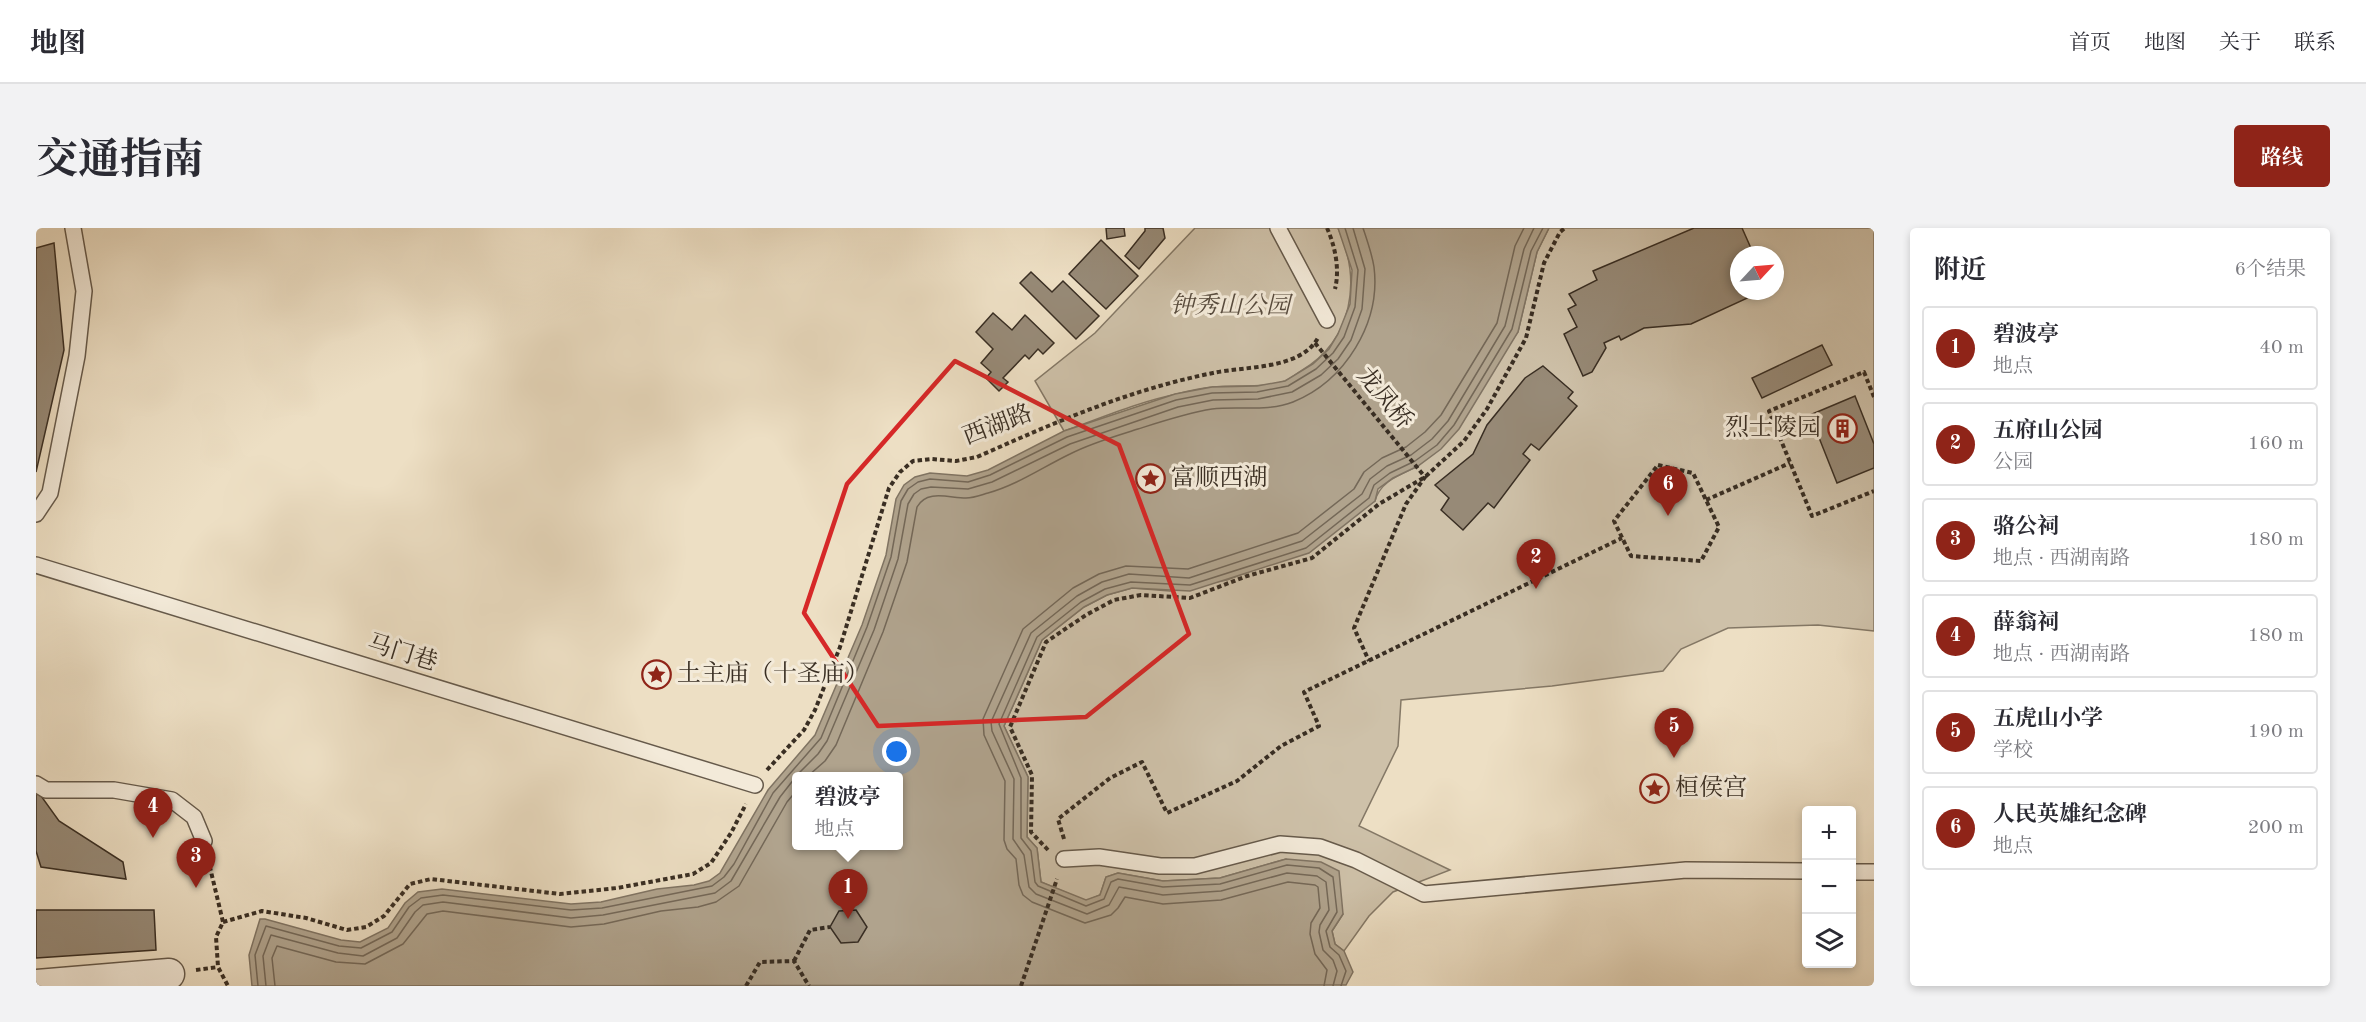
<!DOCTYPE html>
<html lang="zh">
<meta charset="utf-8">
<style>
:root{--surface:#fff;--page:#f2f2f3;--text:#2b2b33;--muted:#7c7c81;--line:#e1e1e2;--accent:#8f2418}
body{margin:0;font-family:"Old Standard TT","Noto Serif SC",serif;background:var(--page);color:var(--text)}
.controls{position:absolute;right:18px;bottom:18px;display:grid;overflow:hidden;border-radius:6px;box-shadow:0 3px 9px #0003}
.controls button{width:54px;height:54px;display:grid;place-items:center;padding:0;border:0;border-bottom:2px solid var(--line);background:var(--surface);color:var(--text);font:30px sans-serif}
.compass{position:absolute;left:1694px;top:18px;width:54px;height:54px;border-radius:50%;background:var(--surface);box-shadow:0 3px 9px #0003;rotate:64deg}
.you{position:absolute;left:861px;top:524px;width:21px;height:21px;margin:-15px;border:4px solid #fff;border-radius:50%;background:#1a73e8;box-shadow:0 0 0 9px #1a73e833}
.badge{display:grid;place-items:center;width:39px;height:39px;border-radius:50%;background:var(--accent);color:#fff;font-size:20px;font-weight:700}
.pin{position:absolute;translate:-50% -50px;filter:drop-shadow(0 2px 3px #0008)}
.pin::after{content:'';position:absolute;top:32px;width:21px;height:18px;background:inherit;clip-path:polygon(0 0,100% 0,50% 100%)}
.popup{position:absolute;left:756px;top:544px;width:111px;height:78px;box-sizing:border-box;display:grid;place-content:center;border-radius:6px;background:var(--surface);filter:drop-shadow(0 2px 4px #0005);font-size:20px;white-space:nowrap;color:var(--muted)}
.popup b{font-size:22px;color:var(--text)}
.popup::after{content:'';position:absolute;left:50%;top:100%;margin-left:-12px;border:12px solid transparent;border-top-color:var(--surface)}
.list{margin:0;padding:0;list-style:none}
h2{display:flex;justify-content:space-between;align-items:center;height:78px;margin:0;padding:0 24px;font-size:26px}
h2 small{font-size:20px;font-weight:400;color:var(--muted)}
.list li{display:grid;grid-template-columns:39px 1fr auto;gap:18px;align-items:center;box-sizing:border-box;height:84px;margin:0 12px 12px;padding:0 12px;border:2px solid var(--line);border-radius:6px}
.list b{display:block;font-size:22px;white-space:nowrap}
.list p{margin:0;font-size:20px;white-space:nowrap;color:var(--muted)}
.list em{font-size:20px;font-style:normal;color:var(--muted)}
.icon{flex:none;width:33px;height:33px;fill:none;stroke:currentColor;stroke-width:2;stroke-linecap:round;stroke-linejoin:round}
.map{position:relative;flex:none;width:1838px;height:758px;overflow:hidden;border-radius:6px}
header{display:flex;align-items:center;gap:36px;box-sizing:border-box;height:84px;padding:0 30px;background:var(--surface);border-bottom:2px solid var(--line)}
header strong{font-size:28px}
nav{display:flex;gap:33px;margin-inline-start:auto;font-size:21px}
.intro{display:flex;align-items:center;justify-content:space-between;box-sizing:border-box;height:144px;padding:0 36px}
h1{margin:0;font-size:42px}
.button{padding:15px 27px;border-radius:6px;background:var(--accent);color:#fff;font-size:21px;font-weight:700}
main{display:flex;gap:36px;padding:0 36px}
aside{flex:1;background:var(--surface);border-radius:6px;box-shadow:0 3px 9px #0003}
.map>svg:first-child{display:block}
</style>
<header>
<strong>地图</strong>
<nav><a>首页</a><a>地图</a><a>关于</a><a>联系</a></nav>
</header>
<div class="intro"><h1>交通指南</h1><a class="button">路线</a></div>
<main>
<div class="map">
<svg width="1838" height="758" viewBox="0 0 1838 758">
<rect width="100%" height="100%" fill="#eddfc4"/>
<filter id="stains"><feTurbulence type="fractalNoise" baseFrequency=".00333" numOctaves="4"/><feColorMatrix values="0 0 0 0 .2 0 0 0 0 .09 0 0 0 0 .02 0 0 0 .5 -.17"/></filter>
<radialGradient id="worn" r=".72"><stop offset=".6" stop-color="#630" stop-opacity="0"/><stop offset="1" stop-color="#630" stop-opacity=".3"/></radialGradient>
<g fill="#cec1a9" stroke="#847866" stroke-width="1.5" fill-rule="evenodd">
<path d="M1159,0H1302C1326,53 1317,112 1265,143C1260,146 1254,151 1249,153C1227,161 1200,156 1176,159C1165,160 1152,163 1141,166C1102,174 1065,190 1028,203L999,153L1059,105Z"/>
<path d="M1513,0H1838V403L1782,397L1692,400L1645,421L1627,443L1516,458L1365,472L1362,518L1323,598L1414,642L1357,664L1333,688L1308,723L1299,716L1296,703L1307,686L1250,631L1184,650L1127,653L1082,645L1070,649L1064,667L1050,673L1005,654L1001,620L991,609L992,549L968,498L1006,412L1048,379L1071,367L1096,360L1134,363L1191,352L1215,343L1339,273C1344,253 1364,247 1382,238L1482,104L1501,24ZM1703,27H1739V63H1703Z"/>
</g>
<path fill="#b0a38d" stroke="#807463" stroke-width="1.5" fill-rule="evenodd" d="M1302,0H1513L1501,24L1482,104L1423,201L1405,221L1382,238L1357,250L1342,261L1339,273L1273,325L1154,363L1096,360L1071,367L1048,379L1006,412L968,498L992,549L991,609L1001,620L1005,654L1050,672L1064,667L1070,649L1082,645L1127,653L1184,650L1250,631L1285,634L1303,643L1307,686L1296,703L1299,716L1308,723L1317,744L1310,757L216,758L213,727L224,691H229L305,712L324,714L352,700L369,675L382,664L406,661L535,676L565,674L621,661L658,657L673,653L684,645L732,562L779,507L826,397L850,327L860,271L868,257L879,249L894,245L931,248L952,242L1028,203L1139,166L1176,159L1221,158L1249,153L1277,136L1293,121L1302,106L1314,76L1316,42ZM761,548H863V618H761Z"/>
<g fill="none" stroke-linecap="round" stroke-linejoin="round">
<g stroke="#746858" stroke-width="1.5">
<path d="M772,548L789,533L800,517L847,404L871,334L881,279C891,261 913,270 930,270C938,270 945,267 952,265C981,257 1007,239 1034,226C1055,215 1080,208 1102,201C1127,193 1151,185 1176,181C1203,178 1232,184 1257,174C1309,153 1345,95 1338,39C1336,26 1331,12 1327,0"/>
<path d="M222,758L219,727L230,698L303,718L325,720L356,704L373,679L385,670L407,667L535,682L566,680L676,658L688,649L698,636L737,565L785,510L831,399L855,329L865,273L872,261L882,254L894,251L932,254L954,247L1031,209L1140,172L1176,165L1221,164L1252,158L1280,141L1297,125L1308,109L1319,79L1322,42L1309,0"/>
<path d="M230,758L227,728L235,707L302,725L327,728L361,710L379,684L387,677L407,674L535,690L567,687L679,665L695,653L744,569L762,546L782,526L791,513L838,402L862,331L872,276L878,266L885,261L895,259L932,261L956,254L1034,216L1142,179L1177,172L1222,171L1256,164L1285,147L1302,131L1315,112L1326,81L1329,41L1317,0"/>
<path d="M239,758L236,730L241,718L300,734L329,736L367,716L391,686L407,683L535,699L568,696L625,683L662,679L680,674L703,658L751,574L761,562"/>
<path d="M1288,758L1291,742L1279,726L1274,706L1275,695L1284,680L1282,659L1279,657L1252,654L1185,672L1127,676L1089,669L1082,680L1075,687L1049,695L996,674L987,667L983,657L980,631L971,621L968,612L969,553L948,507L947,491L987,401L1037,360L1063,346L1090,338L1152,341L1262,305L1318,261L1328,244L1346,230L1370,219L1389,204L1405,187L1461,95L1479,18L1488,0"/>
<path d="M1297,758L1301,743L1297,732L1287,722L1283,704L1284,697L1293,682L1290,654L1281,648L1251,645L1185,663L1127,667L1083,659L1073,677L1051,686L1000,666L993,659L988,627L977,611L978,551L956,503L955,494L995,405L1041,368L1066,354L1093,346L1153,350L1266,313L1326,266L1334,251L1351,238L1375,227L1396,211L1412,193L1469,98L1488,21L1498,0"/>
<path d="M1305,758L1310,743L1303,727L1294,719L1290,703L1301,684L1297,649L1283,640L1251,637L1184,656L1127,659L1082,651L1075,654L1068,671L1050,678L1002,658L999,654L995,623L985,610V550L963,496L1001,409L1045,374L1069,361L1095,354L1154,357L1270,320L1333,270L1338,257L1354,245L1379,233L1401,217L1418,197L1476,101L1495,23L1507,0"/>
</g>
</g>
<g fill="#978a77" stroke="#392e23" stroke-width="1.5">
<path d="M1070,0H1088L1089,8L1071,11Z"/>
<path d="M1109,0H1127L1129,10L1103,41L1089,28L1109,3Z"/>
<path d="M1658,0H1706L1718,27H1703V63H1716L1718,67L1655,96L1608,100L1585,112L1583,108L1568,115L1570,120L1556,144L1547,148L1528,106L1541,99L1532,81L1540,77L1533,66L1561,52L1557,43Z"/>
<path d="M1065,12L1102,48L1070,81L1033,46Z"/>
<path d="M18,15L28,122L0,244V20Z"/>
<path d="M995,44L1016,64L1027,53L1063,88L1040,111L984,55Z"/>
<path d="M957,85L976,102L989,87L1018,115L1007,126L1002,121L993,131L989,127L967,150L972,154L963,163L950,150L955,144L945,135L957,121L940,104Z"/>
<path d="M1786,117L1796,137L1726,170L1716,150Z"/>
<path d="M1507,138L1537,164L1532,170L1541,178L1503,222L1495,216L1487,226L1494,232L1458,280L1452,275L1427,302L1405,282L1413,270L1399,257L1437,226L1451,197L1489,150Z"/>
<path d="M1819,168L1838,216V240L1801,255L1774,187Z"/>
<path d="M0,561L23,593L87,634L90,651L5,639L0,623Z"/>
<path d="M0,682H118L120,722L0,730Z"/>
<path d="M820,682L831,699L822,714L805,715L794,699L803,683Z"/>
</g>
<g fill="none" stroke-linecap="round" stroke-linejoin="round">
<defs>
<g id="service">
<path d="M1242,0L1291,92"/>
<path d="M0,286L14,265L41,128L48,63L37,0"/>
<path d="M0,337L719,557"/>
<path d="M0,556L10,562H78L136,572L158,589L168,613"/>
<path d="M1028,631L1063,629L1124,638H1159L1244,616L1284,619L1320,632L1388,666L1650,642L1770,643"/>
<path d="M1816,644H1838"/>
</g>
<path id="minor" d="M0,757L133,746"/>
</defs>
<use href="#service" stroke="#665a4b" stroke-width="18"/>
<use href="#minor" stroke="#665a4b" stroke-width="33"/>
<g stroke="#392e23" stroke-width="4" stroke-dasharray="4.5 3" stroke-linecap="butt">
<path d="M1291,0C1299,18 1304,41 1299,61"/>
<path d="M1279,115L1389,249L1370,276L1318,400L1333,433"/>
<path d="M1838,169L1828,144L1733,183L1776,288L1838,263"/>
<path d="M1622,237L1657,245L1683,299L1665,333L1595,328L1578,293Z"/>
<path d="M1670,272L1754,235"/>
<path d="M731,542L768,502L779,482L804,419L853,260L864,244L877,233L895,231L920,233L941,229C1020,194 1092,162 1177,145C1209,138 1264,142 1282,110"/>
<path d="M1028,611L1022,591L1074,550L1106,534L1131,585L1201,553L1245,518L1283,498L1268,464L1586,310"/>
<path d="M1012,622L995,604L996,547L974,499L1010,414L1050,387L1078,372L1105,367L1154,370L1211,348L1276,330L1343,276L1389,249L1428,213L1451,181L1490,110L1508,35L1524,4L1529,0"/>
<path d="M172,631L187,694L180,709L182,739L192,758"/>
<path d="M187,694L226,683L270,690L311,702L330,699L348,688L374,656L395,651L524,666L581,660L657,646L675,635L695,605L710,576"/>
<path d="M758,733L774,702L794,699"/>
<path d="M160,742L182,739"/>
<path d="M710,758L724,734L758,733L773,758"/>
<path d="M985,758L1021,651"/>
</g>
<use href="#service" stroke="#f3ead9" stroke-width="15"/>
<use href="#minor" stroke="#f3ead9" stroke-width="30"/>
</g>
<path fill="none" stroke="#d62828" stroke-width="4.5" stroke-linejoin="round" d="M919,133L1083,217L1153,406L1050,489L842,498L768,385L811,256Z"/>
<defs>
<symbol id="building-ring" viewBox="-11 -11 22 22"><circle r="9.5" fill="#f3ead9" stroke="#8f2418" stroke-width="1.5"/><path d="M-4-6H4V6H1V3H-1V6H-4ZM-2.5-4.3h1.7v1.8h-1.7ZM.8-4.3h1.7v1.8H.8ZM-2.5-1h1.7V.8h-1.7ZM.8-1h1.7V.8H.8Z" fill="#8f2418"/></symbol>
<symbol id="sight-ring" viewBox="-11 -11 22 22"><circle r="9.5" fill="#f3ead9" stroke="#8f2418" stroke-width="1.5"/><path d="M0-6L1.8-2.2L6-1.7L2.9 1.2L3.7 5.4L0 3.3L-3.7 5.4L-2.9 1.2L-6-1.7L-1.8-2.2Z" fill="#8f2418"/></symbol>
</defs>
<g fill-rule="evenodd">
<use href="#building-ring" x="1790" y="184" width="33" height="33"/>
<use href="#sight-ring" x="1098" y="234" width="33" height="33"/>
<use href="#sight-ring" x="604" y="430" width="33" height="33"/>
<use href="#sight-ring" x="1602" y="544" width="33" height="33"/>
</g>
<g text-anchor="middle" dominant-baseline="central" stroke-width="6" stroke-linejoin="round" paint-order="stroke">
<g font-size="24" font-style="italic" fill="#574b3e" stroke="#f3ead9">
<text x="1194" y="79">钟秀山公园</text>
</g>
<g font-size="24" fill="#392e23" stroke="#f3ead9">
<text transform="translate(1348 171) rotate(50)">龙凤桥</text>
<text transform="translate(962 198) rotate(-21)">西湖路</text>
<text transform="translate(366 426) rotate(17)">马门巷</text>
</g>
<g font-size="24" fill="#392e23" stroke="#f3ead9" text-anchor="start">
<text x="1785" y="201" text-anchor="end">烈士陵园</text>
<text x="1135" y="251">富顺西湖</text>
<text x="641" y="447">土主庙（十圣庙）</text>
<text x="1639" y="561">桓侯宫</text>
</g>
</g>
<rect width="100%" height="100%" filter="url(#stains)"/>
<rect width="100%" height="100%" fill="url(#worn)"/>
</svg>
<div class="controls">
<button>+</button>
<button>−</button>
<button><svg class="icon" aria-label="layers" viewBox="0 0 24 24"><path d="M12 4l9 5-9 5-9-5zM3 14l9 5 9-5"/></svg></button>
</div>
<svg class="compass" viewBox="-18 -18 36 36"><path d="M0-13l5 13h-10z" fill="#e53935"/><path d="M0 13l5-13h-10z" fill="#7c7c81"/></svg>
<div class="you"></div>
<div class="pin badge" style="left:812px;top:691px">1</div>
<div class="popup"><b>碧波亭</b>地点</div>
<div class="pin badge" style="left:1500px;top:361px">2</div>
<div class="pin badge" style="left:160px;top:660px">3</div>
<div class="pin badge" style="left:117px;top:610px">4</div>
<div class="pin badge" style="left:1638px;top:530px">5</div>
<div class="pin badge" style="left:1632px;top:288px">6</div>
</div>
<aside>
<h2>附近<small>6个结果</small></h2>
<ul class="list">
<li><span class="badge">1</span><div><b>碧波亭</b><p>地点</p></div><em>40 m</em></li>
<li><span class="badge">2</span><div><b>五府山公园</b><p>公园</p></div><em>160 m</em></li>
<li><span class="badge">3</span><div><b>骆公祠</b><p>地点 · 西湖南路</p></div><em>180 m</em></li>
<li><span class="badge">4</span><div><b>薛翁祠</b><p>地点 · 西湖南路</p></div><em>180 m</em></li>
<li><span class="badge">5</span><div><b>五虎山小学</b><p>学校</p></div><em>190 m</em></li>
<li><span class="badge">6</span><div><b>人民英雄纪念碑</b><p>地点</p></div><em>200 m</em></li>
</ul>
</aside>
</main>
